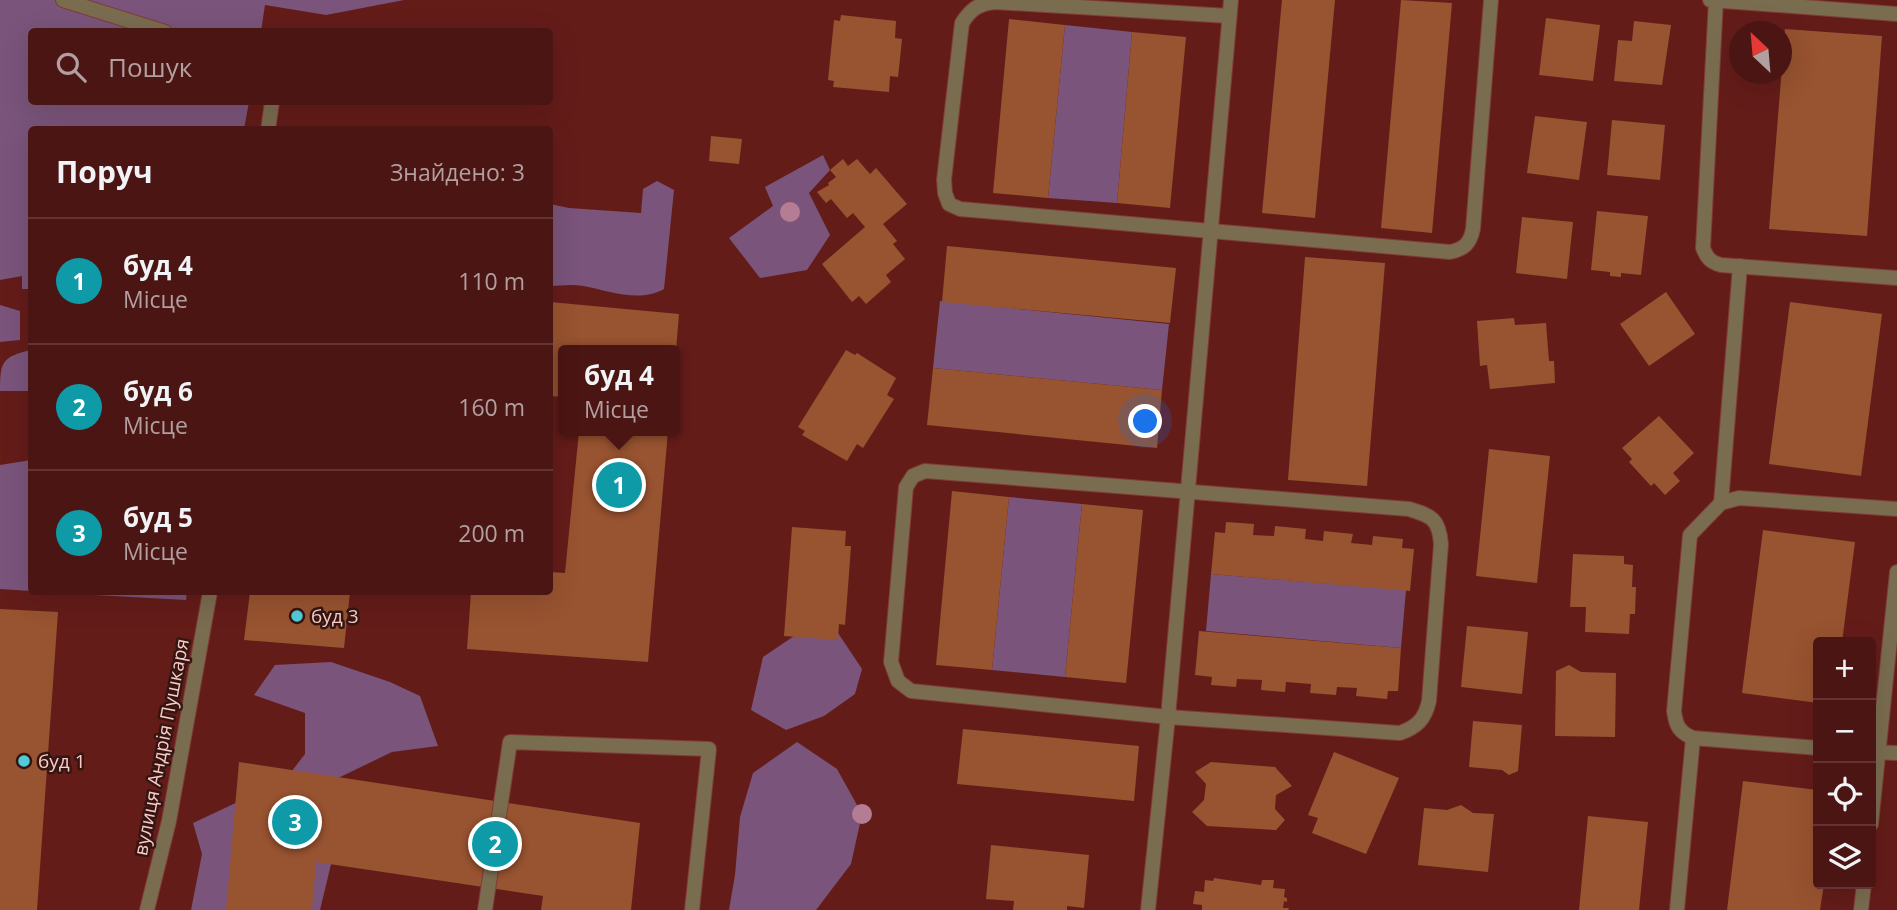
<!DOCTYPE html>
<html lang="uk">
<meta charset="utf-8">
<style>
:root{--surface:#4b1513;--page:#521e1c;--text:#f1f3f6;--muted:#b29fa0;--line:#623433;--accent:#52cbd9}
body{margin:0;font-family:"Open Sans",sans-serif;background:var(--page);color:var(--text)}
.controls{position:absolute;right:21px;bottom:21px;display:grid;overflow:hidden;border-radius:7px;box-shadow:0 7px 28px #0002}
.controls button{width:63px;height:63px;display:grid;place-items:center;padding:0;border:0;border-bottom:2px solid var(--line);background:var(--surface);color:var(--text);font:35px sans-serif}
.compass{position:absolute;left:1729px;top:21px;width:63px;height:63px;border-radius:50%;background:var(--surface);box-shadow:0 7px 28px #0002;rotate:334deg}
.you{position:absolute;left:1146px;top:422px;width:24px;height:24px;margin:-18px;border:5px solid #fff;border-radius:50%;background:#1a73e8;box-shadow:0 0 0 10px #1a73e833}
.badge{display:grid;place-items:center;width:46px;height:46px;border-radius:50%;background:var(--accent);color:#fff;font-size:23px;font-weight:700}
.pin{position:absolute;translate:-50% -50%;border:4px solid #fff;box-shadow:0 2px 7px #0006}
.popup{position:absolute;left:558px;top:345px;width:122px;height:91px;box-sizing:border-box;display:grid;place-content:center;border-radius:7px;background:var(--surface);filter:drop-shadow(0 2px 5px #0005);font-size:23px;white-space:nowrap;color:var(--muted)}
.popup b{font-size:26px;color:var(--text)}
.popup::after{content:'';position:absolute;left:50%;top:100%;margin-left:-14px;border:14px solid transparent;border-top-color:var(--surface)}
.list{margin:0;padding:0;list-style:none}
h2{display:flex;justify-content:space-between;align-items:center;height:91px;margin:0;padding:0 28px;font-size:30px}
h2 small{font-size:23px;font-weight:400;color:var(--muted)}
.list li{display:grid;grid-template-columns:46px 1fr auto;gap:21px;align-items:center;box-sizing:border-box;height:126px;padding:0 28px;border-top:2px solid var(--line)}
.list b{display:block;font-size:26px;white-space:nowrap}
.list p{margin:0;font-size:23px;white-space:nowrap;color:var(--muted)}
.list em{font-size:23px;font-style:normal;color:var(--muted)}
.icon{flex:none;width:38px;height:38px;fill:none;stroke:currentColor;stroke-width:2;stroke-linecap:round;stroke-linejoin:round}
.map{position:relative;flex:none;width:1897px;height:910px;overflow:hidden}
.search{position:absolute;background:var(--surface);box-shadow:0 7px 28px #0002;left:28px;top:28px;width:525px;height:77px;display:flex;align-items:center;gap:18px;box-sizing:border-box;padding:0 24px;border-radius:7px;color:var(--muted);font-size:26px}
.panel{position:absolute;background:var(--surface);box-shadow:0 7px 28px #0002;left:28px;top:126px;width:525px;height:469px;border-radius:7px}
.map>svg:first-child{display:block}
</style>
<div class="map">
<svg width="1897" height="910" viewBox="0 0 1897 910">
<rect width="100%" height="100%" fill="#641c19"/>
<g fill="#7a547b">
<path d="M0,0H404L326,15L265,5L261,31L32,32V102H249L244,129L32,130L31,289H22V276L0,280Z"/>
<path d="M1065,25L1132,32L1117,203L1048,198Z"/>
<path d="M823,155L830,170L809,193L830,235L807,270L760,278L729,238L773,206L765,187Z"/>
<path d="M657,181L674,190L664,289C639,303 610,291 583,286C572,284 560,286 550,286V204L569,208L641,213L643,189Z"/>
<path d="M940,301L1169,324L1162,390L933,368Z"/>
<path d="M0,305L20,311V340L0,342Z"/>
<path d="M31,350V391H0C0,361 2,357 31,350Z"/>
<path d="M31,460V591L0,589V465Z"/>
<path d="M1009,497L1082,504L1065,677L992,670Z"/>
<path d="M1211,574L1406,590L1401,648L1206,631Z"/>
<path d="M39,592H187L186,600Z"/>
<path d="M836,630L862,669L855,694L824,716L786,730L751,710L763,657L797,634Z"/>
<path d="M331,662L390,682L420,696L438,746L392,752L336,779L340,827L320,910H191L202,854L193,823L285,780L305,754V713L254,695L275,665Z"/>
<path d="M797,742L837,769L862,814L851,864L816,910H729L735,875L740,817L753,773Z"/>
</g>
<g fill="#985330">
<path d="M1282,0H1335L1315,218L1262,213Z"/>
<path d="M1401,0L1452,3L1432,233L1381,228Z"/>
<path d="M841,15L896,21L895,38L902,39L900,59L898,77L890,76L889,92L833,87L834,81L828,80L834,20L840,21Z"/>
<path d="M1546,18L1600,25L1593,81L1539,75Z"/>
<path d="M1009,19L1065,25L1048,198L993,193Z"/>
<path d="M1634,21L1671,25L1662,85L1614,81L1618,40L1632,41Z"/>
<path d="M1785,29L1882,36L1867,236L1769,229Z"/>
<path d="M1132,32L1186,37L1170,208L1117,203Z"/>
<path d="M1535,116L1587,122L1579,180L1527,173Z"/>
<path d="M1612,120L1665,125L1660,180L1607,175Z"/>
<path d="M711,136L742,139L739,164L709,161Z"/>
<path d="M843,159L848,166L857,159L870,174L876,168L907,204L883,224L897,241L893,244L905,259L886,275L891,282L866,304L859,296L852,302L822,264L865,227L853,213L847,218L831,199L826,203L817,192L829,185L828,183L836,177L830,170Z"/>
<path d="M1597,211L1648,216L1641,275L1621,273V277L1610,276V272L1591,270Z"/>
<path d="M1522,217L1573,222L1567,279L1516,273Z"/>
<path d="M947,246L1176,268L1170,323L942,302Z"/>
<path d="M1305,257L1385,263L1367,486L1288,480Z"/>
<path d="M1666,292L1695,334L1649,366L1620,324Z"/>
<path d="M550,302L679,314L676,350H563V397L550,396Z"/>
<path d="M1790,302L1882,314L1861,476L1769,464Z"/>
<path d="M1514,318L1515,325L1546,323L1549,361H1554L1555,383L1490,389L1487,365L1480,366L1477,321Z"/>
<path d="M846,350L855,355L857,353L896,378L887,395L894,399L863,448L857,444L847,461L802,435L805,431L798,427Z"/>
<path d="M933,368L1162,390L1157,448L927,425Z"/>
<path d="M1659,416L1694,453L1673,473L1680,481L1665,495L1654,483L1651,486L1629,462L1632,459L1622,448Z"/>
<path d="M579,431H668L648,662L467,649L471,592H550V572L565,573Z"/>
<path d="M1489,449L1550,456L1537,583L1476,576Z"/>
<path d="M952,491L1009,497L992,670L936,665Z"/>
<path d="M1082,504L1143,510L1126,683L1065,677Z"/>
<path d="M1226,522L1254,524L1253,535L1274,536L1275,526L1306,529L1305,539L1323,541L1324,531L1353,534L1351,543L1372,545L1373,536L1403,539L1402,548L1414,549L1410,591L1211,574L1215,532L1225,533Z"/>
<path d="M792,527L846,531L845,546H851L848,587L845,625L839,624L838,640L784,636Z"/>
<path d="M1763,530L1855,542L1842,642H1818V703L1742,693Z"/>
<path d="M1573,554L1624,556V564L1633,565L1632,587H1636L1635,614H1630L1629,634L1585,632L1586,607H1570Z"/>
<path d="M250,592H350L344,648L244,640Z"/>
<path d="M0,609L58,612L37,910H0Z"/>
<path d="M1467,626L1528,632L1522,694L1461,687Z"/>
<path d="M1199,631L1401,648L1398,691H1388L1387,699L1356,696L1357,688L1337,687L1336,695L1310,693L1311,684L1286,682L1285,692L1261,690L1262,680L1237,679L1236,687L1211,685L1212,677L1195,675Z"/>
<path d="M1569,665L1581,672L1616,673L1615,737L1555,736L1556,671Z"/>
<path d="M1473,721L1522,725L1518,771L1509,775L1502,770L1469,767Z"/>
<path d="M963,729L1139,746L1134,801L957,784Z"/>
<path d="M1334,752L1399,778L1366,854L1312,833L1318,818L1308,815Z"/>
<path d="M239,762L640,823L631,910H541L543,896L316,862L312,910H226Z"/>
<path d="M1211,762L1275,767L1292,786L1276,795L1275,809L1285,820L1276,830L1207,826L1192,812L1204,800L1206,784L1195,772Z"/>
<path d="M1743,781L1818,790V884H1824L1820,910H1727Z"/>
<path d="M1461,805L1473,813L1494,814L1488,872L1418,865L1424,808L1447,810Z"/>
<path d="M1588,816L1648,822L1639,910H1579Z"/>
<path d="M991,845L1089,855L1084,908L1067,906V910H1013L1014,901L986,899Z"/>
<path d="M1214,878L1261,885L1262,880H1274L1273,888L1285,889L1284,897L1287,898V902L1284,901L1283,908H1289L1288,910H1202V905L1193,904L1195,891L1204,892L1205,880L1213,881Z"/>
</g>
<g fill="none" stroke-linecap="round" stroke-linejoin="round">
<defs>
<g id="service">
<path d="M63,0L165,32"/>
<path d="M1721,503L1740,266"/>
<path d="M485,910L510,742L709,749L692,910"/>
<path d="M1677,910L1693,738"/>
</g>
<g id="minor">
<path d="M1710,0L1897,14"/>
<path d="M1716,0L1703,248C1707,258 1710,262 1721,265L1897,278"/>
<path d="M1229,16L995,2C978,4 971,9 962,23L944,180L945,193L949,204L960,209L1450,252C1464,249 1470,244 1473,229L1491,0"/>
<path d="M268,130L272,102"/>
<path d="M925,471L1409,509C1432,516 1439,519 1441,544L1429,701C1425,719 1417,727 1400,733L1168,717L911,691L898,681L891,662L906,487L913,476Z"/>
<path d="M1818,748L1693,738C1679,732 1676,726 1674,711L1690,535L1721,503L1739,498L1897,509"/>
<path d="M1871,752L1897,753"/>
<path d="M1871,824L1897,572"/>
<path d="M147,910L169,821L210,592"/>
<path d="M1148,910L1168,717L1231,0"/>
<path d="M1861,910L1864,884"/>
</g>
</defs>
<use href="#service" stroke="#7f3c38" stroke-width="16"/>
<use href="#minor" stroke="#7f3c38" stroke-width="16"/>
<use href="#service" stroke="#7a6c4f" stroke-width="14"/>
<use href="#minor" stroke="#7a6c4f" stroke-width="14"/>
</g>
<g fill="#b57d93">
<circle cx="790" cy="212" r="10"/>
<circle cx="862" cy="814" r="10"/>
</g>
<g fill="#52cbd9" stroke="#351512" stroke-width="2.5">
<circle cx="297" cy="616" r="7"/>
<circle cx="24" cy="761" r="7"/>
</g>
<g text-anchor="middle" dominant-baseline="central" stroke-width="5" stroke-linejoin="round" paint-order="stroke">
<g font-size="19" fill="#f9ccc7" stroke="#351512" text-anchor="start">
<text x="311" y="616">буд 3</text>
<text x="38" y="761">буд 1</text>
</g>
<g font-size="19" fill="#f9ccc7" stroke="#351512">
<text transform="translate(161 747) rotate(-79)">вулиця Андрія Пушкаря</text>
</g>
</g>
</svg>
<div class="controls">
<button>+</button>
<button>−</button>
<button><svg class="icon" aria-label="locate" viewBox="0 0 24 24"><circle cx="12" cy="12" r="6"/><path d="M12 2v4M12 18v4M2 12h4M18 12h4"/></svg></button>
<button><svg class="icon" aria-label="layers" viewBox="0 0 24 24"><path d="M12 4l9 5-9 5-9-5zM3 14l9 5 9-5"/></svg></button>
</div>
<svg class="compass" viewBox="-18 -18 36 36"><path d="M0-13l5 13h-10z" fill="#e53935"/><path d="M0 13l5-13h-10z" fill="#b29fa0"/></svg>
<div class="you"></div>
<div class="pin badge" style="left:619px;top:485px;background:#0f9aa8">1</div>
<div class="popup"><b>буд 4</b>Місце</div>
<div class="pin badge" style="left:495px;top:844px;background:#0f9aa8">2</div>
<div class="pin badge" style="left:295px;top:822px;background:#0f9aa8">3</div>
<div class="search"><svg class="icon" aria-label="search" viewBox="0 0 24 24"><circle cx="10" cy="10" r="6"/><path d="M15 15l6 6"/></svg>Пошук</div>
<section class="panel">
<h2>Поруч<small>Знайдено: 3</small></h2>
<ul class="list">
<li><span class="badge" style="background:#0f9aa8">1</span><div><b>буд 4</b><p>Місце</p></div><em>110 m</em></li>
<li><span class="badge" style="background:#0f9aa8">2</span><div><b>буд 6</b><p>Місце</p></div><em>160 m</em></li>
<li><span class="badge" style="background:#0f9aa8">3</span><div><b>буд 5</b><p>Місце</p></div><em>200 m</em></li>
</ul>
</section>
</div>
